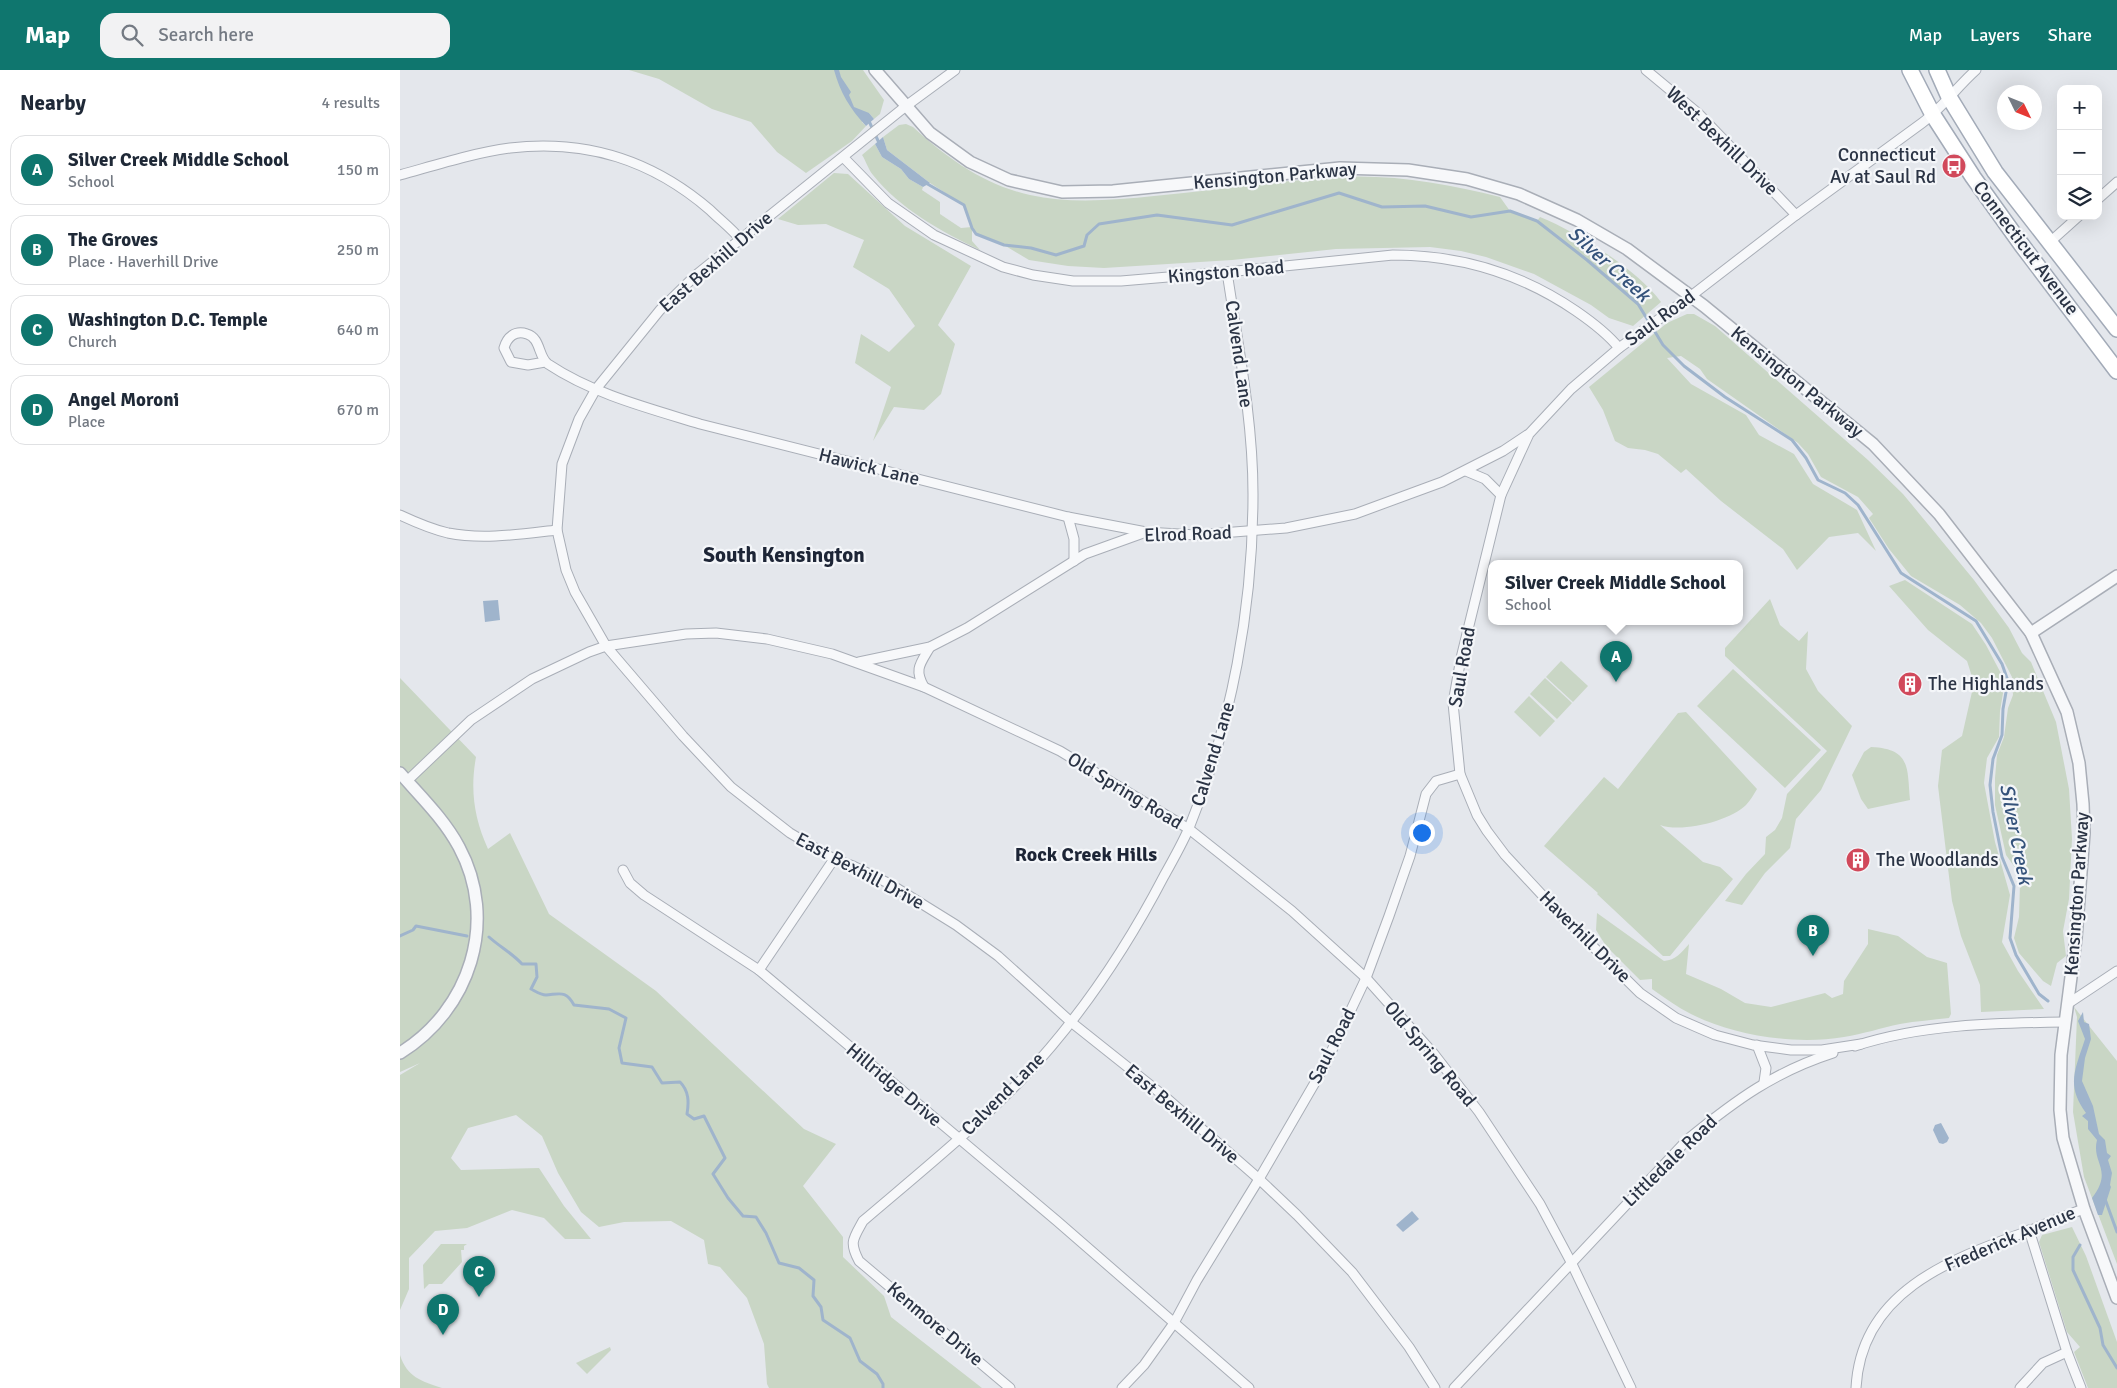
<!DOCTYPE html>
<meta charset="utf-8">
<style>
:root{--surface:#fff;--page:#f2f2f3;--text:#1f2937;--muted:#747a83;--line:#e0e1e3;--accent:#0f766e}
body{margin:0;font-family:Signika,sans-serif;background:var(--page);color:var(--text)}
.controls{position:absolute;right:15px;top:15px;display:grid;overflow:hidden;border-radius:10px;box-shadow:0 5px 20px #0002}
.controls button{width:45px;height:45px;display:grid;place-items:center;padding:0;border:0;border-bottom:1px solid var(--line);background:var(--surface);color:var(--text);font:25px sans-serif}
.compass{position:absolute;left:1597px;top:15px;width:45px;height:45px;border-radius:50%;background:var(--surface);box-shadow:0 5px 20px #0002;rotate:133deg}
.you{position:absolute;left:1021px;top:762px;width:18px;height:18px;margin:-12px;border:4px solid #fff;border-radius:50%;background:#1a73e8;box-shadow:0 0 0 8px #1a73e833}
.badge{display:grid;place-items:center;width:32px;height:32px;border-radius:50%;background:var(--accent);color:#fff;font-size:16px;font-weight:700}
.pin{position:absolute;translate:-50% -41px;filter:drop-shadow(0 1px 2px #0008)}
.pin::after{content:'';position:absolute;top:26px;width:18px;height:15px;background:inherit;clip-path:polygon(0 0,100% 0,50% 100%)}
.popup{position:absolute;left:1088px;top:490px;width:255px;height:65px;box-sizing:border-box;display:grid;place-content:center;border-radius:10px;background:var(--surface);filter:drop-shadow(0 1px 4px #0005);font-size:16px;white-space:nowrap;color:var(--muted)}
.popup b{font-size:19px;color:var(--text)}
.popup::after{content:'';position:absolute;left:50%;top:100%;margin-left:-10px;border:10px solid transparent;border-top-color:var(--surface)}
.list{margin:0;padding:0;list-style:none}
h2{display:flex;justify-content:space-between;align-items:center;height:65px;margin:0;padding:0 20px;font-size:21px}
h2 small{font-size:16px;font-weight:400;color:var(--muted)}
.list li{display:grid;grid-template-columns:32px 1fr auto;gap:15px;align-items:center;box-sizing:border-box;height:70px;margin:0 10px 10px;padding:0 10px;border:1px solid var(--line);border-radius:15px}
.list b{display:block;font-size:19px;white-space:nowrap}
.list p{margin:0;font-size:16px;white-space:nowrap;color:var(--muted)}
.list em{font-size:16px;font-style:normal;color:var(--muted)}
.icon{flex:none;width:28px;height:28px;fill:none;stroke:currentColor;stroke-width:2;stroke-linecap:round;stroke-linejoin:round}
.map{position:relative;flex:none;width:1717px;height:1318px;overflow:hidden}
header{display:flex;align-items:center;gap:30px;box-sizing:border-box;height:70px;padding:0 25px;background:var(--accent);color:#fff}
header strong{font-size:24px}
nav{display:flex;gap:28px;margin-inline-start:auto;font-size:18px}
.search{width:350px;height:45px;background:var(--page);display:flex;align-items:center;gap:12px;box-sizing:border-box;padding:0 18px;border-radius:15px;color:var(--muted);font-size:19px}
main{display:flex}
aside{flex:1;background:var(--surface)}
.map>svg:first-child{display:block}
</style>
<header>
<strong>Map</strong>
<div class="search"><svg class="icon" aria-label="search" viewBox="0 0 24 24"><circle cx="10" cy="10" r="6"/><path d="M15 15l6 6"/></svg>Search here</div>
<nav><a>Map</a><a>Layers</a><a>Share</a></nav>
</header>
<main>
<aside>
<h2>Nearby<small>4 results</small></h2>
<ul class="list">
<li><span class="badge">A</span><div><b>Silver Creek Middle School</b><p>School</p></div><em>150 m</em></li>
<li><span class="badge">B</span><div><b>The Groves</b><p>Place · Haverhill Drive</p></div><em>250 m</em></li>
<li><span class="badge">C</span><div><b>Washington D.C. Temple</b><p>Church</p></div><em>640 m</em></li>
<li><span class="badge">D</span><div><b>Angel Moroni</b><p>Place</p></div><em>670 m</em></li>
</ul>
</aside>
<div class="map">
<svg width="1717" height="1318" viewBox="0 0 1717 1318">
<rect width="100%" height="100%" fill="#e4e7ec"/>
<g fill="#c9d6c5">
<path d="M229,0H463L484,30L480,44L474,49L469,43L462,52L466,56L452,71L406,103L377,82L351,52L312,39L259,9Z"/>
<path d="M506,54L513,57C547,88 584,115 630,125C670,134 714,130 754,126C816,120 877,111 939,107C993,104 1048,114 1100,127L1110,141L1137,151L1140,147C1177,162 1238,200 1261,232L1233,256L1209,248L1191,235L1134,204L1086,187L1061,181L1030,177L936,179L832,190L704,198L668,196L629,190L604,175L576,164L572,159V171L580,180C542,162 500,139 473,105C468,99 466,91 462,85L475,74L482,87L501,99L509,109L523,117L522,120L540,132V144L561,158L572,157L564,135L530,113L487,80L483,67L499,55Z"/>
<path d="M434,103L448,104L505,156L571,196L538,255L555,274L541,324L524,340L494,337L473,371L491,317L455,293L461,264L489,282L515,256L489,219L453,197L464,170L426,154L398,155L378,149Z"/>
<path d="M1287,244H1294L1315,256L1468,390L1503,424L1574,510L1609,558L1622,583L1631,592L1656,652L1669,719L1672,769L1669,829L1663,861L1666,886L1657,893L1651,916L1643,911L1619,883L1614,868L1619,847L1620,814L1616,799L1606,785L1595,735V708L1597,685L1604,667L1608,638L1613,625L1612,607L1592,568L1581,553L1560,535L1511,506L1489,479L1469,448L1473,444L1458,427L1421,407L1408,384L1398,373L1307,309L1300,299L1281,286L1267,288L1291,314L1346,345L1359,365L1394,384L1413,414L1457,440L1476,481L1458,463L1429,467L1397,500L1383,479L1321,431L1286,399L1281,403L1258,384L1245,380L1228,378L1215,371L1203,340L1189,317L1267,253Z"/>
<path d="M1505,510L1572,554L1586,575L1605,611L1600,641L1599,667L1587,688L1584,713L1595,772L1610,825L1602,872L1618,901L1644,939L1581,942L1580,915L1561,866L1552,831L1538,716L1542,680L1562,666L1574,613L1567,591L1528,560L1489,516Z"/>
<path d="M1370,529L1380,555L1399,571L1408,561L1406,599L1418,621L1452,656L1421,720L1396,749L1390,778L1365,803L1342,835L1325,831L1346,804L1365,784L1366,767L1375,760L1382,748L1387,724L1427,681L1325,586V578Z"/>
<path d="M1161,591L1188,616L1173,632L1146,607Z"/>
<path d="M1333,599L1421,680L1385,718L1297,636Z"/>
<path d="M0,608L76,687C70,720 74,748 88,779L110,763L149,844L256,921L404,1059L436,1074L403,1116L443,1167V1187L484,1226L491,1247L582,1318H369L367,1314L364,1274L347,1228L320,1197L308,1194L304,1170L271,1151L224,1152L199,1157L181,1142L158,1103L142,1066L116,1045L68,1058L51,1088L61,1100L139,1098L164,1136L191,1169H165L144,1148L112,1140L67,1158L35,1161L9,1188V1219L0,1240V1005L20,993L0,1002Z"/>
<path d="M1145,608L1172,633L1157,649L1130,624Z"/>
<path d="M1129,626L1155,651L1140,667L1114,642Z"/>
<path d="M1286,642L1357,719C1354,724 1350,731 1346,735C1330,751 1282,763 1260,755L1303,792L1320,797L1333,809L1270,886H1263L1197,824L1198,823L1144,776L1204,707L1218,719L1278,643Z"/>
<path d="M1471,677C1511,679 1507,697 1510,730L1468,739L1461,729L1452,705L1464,682Z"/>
<path d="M1197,843L1264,891C1276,890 1281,883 1289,874L1286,904L1321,919L1345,933L1371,937L1425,923L1432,928L1443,924L1444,911L1468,874V859L1498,866L1527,887L1547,893L1551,944L1549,948C1533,950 1516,951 1500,954C1481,958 1463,964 1444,967C1396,975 1334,966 1291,944C1277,937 1265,928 1252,919V909L1240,910L1206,876L1196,860Z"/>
<path d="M1674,937L1717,991V1194L1684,1107L1673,1042L1677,947Z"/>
<path d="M1672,1157L1686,1186L1717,1272V1318H1688L1674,1282L1680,1277L1667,1262L1639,1172L1642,1165Z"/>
<path d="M41,1174H67L64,1176V1180H61L62,1192L42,1214H29L24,1219L23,1195Z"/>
<path d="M210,1277L211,1280L187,1304L176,1293Z"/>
<path d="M0,1285C7,1307 21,1311 42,1318H0Z"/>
</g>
<g fill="#9fb4cc">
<path d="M434,0H439L441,7L451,22L449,25L454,37L469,43L474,49L466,56C450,39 440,22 434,0Z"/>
<path d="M483,67L487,80L530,113L523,117L509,109L501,99L482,87L475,74Z"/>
<path d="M98,530L100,550L85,552L83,531Z"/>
<path d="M1683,942L1684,952L1689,954L1691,969L1685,988L1682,1011L1693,1036L1699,1064L1705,1070L1707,1083L1711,1086L1708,1090L1712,1103L1710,1115L1711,1117L1702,1145H1698L1692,1128C1714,1100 1691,1093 1697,1070L1688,1059V1051L1682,1046L1686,1043C1665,1015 1676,998 1685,969L1678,951Z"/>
<path d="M1541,1053L1549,1068L1547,1072L1543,1074L1539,1073L1533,1060L1535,1055Z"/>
<path d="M1012,1141L1019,1149L1003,1162L996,1155Z"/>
</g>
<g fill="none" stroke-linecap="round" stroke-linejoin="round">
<g stroke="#9fb4cc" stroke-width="3">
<path d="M468,49L480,75"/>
<path d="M524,112L564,135L572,158L576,164L604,175L631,178L656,185L684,176L687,165L699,154L757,145L832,155L939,123L982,137L1025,136L1071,147L1110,141L1137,151L1187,190L1238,234L1263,275L1284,296L1325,327L1392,370L1406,388L1418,410L1445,423L1458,435L1501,503L1576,551L1602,594L1608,611L1603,639L1602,665L1593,689L1590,715L1593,742L1602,787L1614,816L1610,868L1616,885L1639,924L1648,931"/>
<path d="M0,866L13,860L16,856L67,866"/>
<path d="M89,867C100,877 112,883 122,894H136L137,907L131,919C135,921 141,925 146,925C160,924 166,920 174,935L209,939L226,948L219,978L222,993L252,997L262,1013L280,1012C289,1021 289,1032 287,1044L294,1049L304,1046L325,1088L313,1104L328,1128L343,1146L356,1147L366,1163L379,1193L399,1198L414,1210L413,1226L421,1237L423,1250L450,1268L460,1291L477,1304L483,1314V1318"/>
<path d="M1705,1129L1717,1162"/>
<path d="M1680,1175L1673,1187V1200L1700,1258L1703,1275L1717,1298"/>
</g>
<defs>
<g id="minor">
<path d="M555,0L506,36L296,205L260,240L196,319L179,349L162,394L157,460L166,500L175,522L206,576L283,666L331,717L390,763L434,789L453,796L490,814L556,855L598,886L671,952L764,1026L859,1109L897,1145L952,1202L1009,1277L1035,1318"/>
<path d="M1246,0L1299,44L1396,145"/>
<path d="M444,88L488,133L534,165L603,197L633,205L673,211H721L827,202L993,185C1059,185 1122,204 1176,241C1192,252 1207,263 1219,278"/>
<path d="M0,105C36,95 73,83 110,78C187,69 252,90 310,140C320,150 331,158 340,169"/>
<path d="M1698,129L1717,112"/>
<path d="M1650,172L1679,146"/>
<path d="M145,292L128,295L111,292L104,278C107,267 115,260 127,264C141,268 138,287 148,294C193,324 248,338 300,354L668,447L746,462"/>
<path d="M1066,401L1085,409L1101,425"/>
<path d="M0,445C15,452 31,459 48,463C83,470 121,464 157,460"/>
<path d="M668,447L674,469V491"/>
<path d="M459,592L530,577L567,558L685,484L746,462L796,465L886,458L955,444L1042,412L1103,381L1127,365"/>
<path d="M524,617C514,599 520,594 530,577"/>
<path d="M7,711L71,650L132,609L189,582L206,576L286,564L316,563L367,569L432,584L524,617L660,681L789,759L892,841L966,908L1034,984L1079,1042L1140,1134L1171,1192L1231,1318"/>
<path d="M223,800L230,813L244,825L359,900L657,1151L849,1318"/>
<path d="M359,900L434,789"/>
<path d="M1669,933L1717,901"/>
<path d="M1461,974L1422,980H1391L1353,975L1315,965L1276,948L1240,923L1157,841L1105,785L1087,761L1077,745L1060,704L1053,633L1061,588L1101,425L1129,364L1171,319L1219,278L1291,226L1396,145L1522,53C1542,38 1557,17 1576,0"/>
<path d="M1357,975L1366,998L1364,1012"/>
<path d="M1455,976C1522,954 1595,953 1665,952"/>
<path d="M1629,1160L1667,1282L1681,1318"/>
<path d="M610,1318L459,1191C449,1172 453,1169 463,1151C518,1104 575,1058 625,1006C681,946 726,879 764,806C773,790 782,774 789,758C832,653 853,537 853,424C853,350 838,275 827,202"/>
<path d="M722,1318L744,1295L774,1253L797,1210L859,1109L924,997L966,908L989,846L1010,786L1026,724L1036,711L1060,704"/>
<path d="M1054,1318L1288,1069C1336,1030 1374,1002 1433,983"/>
<path d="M1456,1318C1461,1220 1552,1189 1631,1160C1648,1153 1666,1145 1684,1139"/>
<path d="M1620,1318L1643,1293L1667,1282"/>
</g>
<g id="tertiary">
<path d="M475,0L530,63L570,92L609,110L662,122L713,121L940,98L1008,100L1067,109L1119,124L1177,150L1227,179L1304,236L1473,374L1539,444L1631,563L1667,642L1679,693L1683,734L1684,763L1676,868L1661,985L1660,1040L1663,1068L1684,1139L1717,1228"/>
<path d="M1631,563L1717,506"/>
<path d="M0,703C21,727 44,749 59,777C99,851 70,940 0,983"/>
</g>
<g id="primary">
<path d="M1510,0L1533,45L1573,107L1621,174L1717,301"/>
<path d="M1537,0L1549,27L1595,102L1717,259"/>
</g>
</defs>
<use href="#minor" stroke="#a9aeb7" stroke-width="11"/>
<use href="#tertiary" stroke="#a9aeb7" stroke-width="14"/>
<use href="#primary" stroke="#a3abb8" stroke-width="18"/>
<use href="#minor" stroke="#f7f8fa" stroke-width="9"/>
<use href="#tertiary" stroke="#f7f8fa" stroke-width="11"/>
<use href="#primary" stroke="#fff" stroke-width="15"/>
</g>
<defs>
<symbol id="bus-disc" viewBox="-11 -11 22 22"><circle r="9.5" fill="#d1495b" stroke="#f4f6f9"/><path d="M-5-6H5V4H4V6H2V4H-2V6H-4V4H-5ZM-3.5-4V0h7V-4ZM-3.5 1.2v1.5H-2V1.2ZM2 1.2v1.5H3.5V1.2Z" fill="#fff"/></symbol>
<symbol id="building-disc" viewBox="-11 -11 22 22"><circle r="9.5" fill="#d1495b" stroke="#f4f6f9"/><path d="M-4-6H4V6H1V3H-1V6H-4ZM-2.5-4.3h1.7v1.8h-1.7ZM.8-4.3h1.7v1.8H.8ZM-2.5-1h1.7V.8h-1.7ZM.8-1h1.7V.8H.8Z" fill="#fff"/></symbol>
</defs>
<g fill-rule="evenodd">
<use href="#bus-disc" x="1540" y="82" width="28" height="28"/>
<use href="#building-disc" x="1496" y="600" width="28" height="28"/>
<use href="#building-disc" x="1444" y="776" width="28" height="28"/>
</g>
<g text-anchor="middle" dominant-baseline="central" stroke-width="4.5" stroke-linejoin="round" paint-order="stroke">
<g font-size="19" fill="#2b3445" stroke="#f4f6f9">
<text transform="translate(1322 71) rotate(44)">West Bexhill Drive</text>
<text transform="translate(875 106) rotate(-5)">Kensington Parkway</text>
<text transform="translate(1626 178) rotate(53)">Connecticut Avenue</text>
<text transform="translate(316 192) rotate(-41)">East Bexhill Drive</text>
<text transform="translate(826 202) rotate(-5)">Kingston Road</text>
<text transform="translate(1260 248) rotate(-36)">Saul Road</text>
<text transform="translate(839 284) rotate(82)">Calvend Lane</text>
<text transform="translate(1397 312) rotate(39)">Kensington Parkway</text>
<text transform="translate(469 397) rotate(14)">Hawick Lane</text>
<text transform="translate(788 464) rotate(-2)">Elrod Road</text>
<text transform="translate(1062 597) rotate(-80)">Saul Road</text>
<text transform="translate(813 684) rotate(-73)">Calvend Lane</text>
<text transform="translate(725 721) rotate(31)">Old Spring Road</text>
<text transform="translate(460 801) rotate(28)">East Bexhill Drive</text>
<text transform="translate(1677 824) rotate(-86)">Kensington Parkway</text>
<text transform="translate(1185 867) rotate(45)">Haverhill Drive</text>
<text transform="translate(932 976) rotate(-63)">Saul Road</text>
<text transform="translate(1030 984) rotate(50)">Old Spring Road</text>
<text transform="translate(494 1015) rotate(40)">Hillridge Drive</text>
<text transform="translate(603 1024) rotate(-45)">Calvend Lane</text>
<text transform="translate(782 1044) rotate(40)">East Bexhill Drive</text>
<text transform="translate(1270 1091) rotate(-44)">Littledale Road</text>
<text transform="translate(1610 1169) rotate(-23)">Frederick Avenue</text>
<text transform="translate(535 1254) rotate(40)">Kenmore Drive</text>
</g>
<g font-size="19" fill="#2b3445" stroke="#f4f6f9" text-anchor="start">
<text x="1536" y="85" text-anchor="end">Connecticut<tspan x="1536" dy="22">Av at Saul Rd</tspan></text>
<text x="1528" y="614">The Highlands</text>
<text x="1476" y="790">The Woodlands</text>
</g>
<g font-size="20" font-style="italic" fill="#34527a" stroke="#f4f6f9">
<text transform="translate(1209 194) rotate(42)">Silver Creek</text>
<text transform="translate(1616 764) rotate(79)">Silver Creek</text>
</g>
<g font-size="20" font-weight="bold" fill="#1d2536" stroke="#f4f6f9">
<text x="686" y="784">Rock Creek Hills</text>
</g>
<g font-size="21" font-weight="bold" fill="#1d2536" stroke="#f4f6f9">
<text x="384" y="485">South Kensington</text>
</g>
</g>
</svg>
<div class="controls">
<button>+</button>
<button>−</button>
<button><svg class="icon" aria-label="layers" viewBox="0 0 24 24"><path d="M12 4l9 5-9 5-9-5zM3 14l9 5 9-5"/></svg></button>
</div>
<svg class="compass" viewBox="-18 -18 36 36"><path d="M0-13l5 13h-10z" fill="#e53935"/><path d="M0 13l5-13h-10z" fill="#747a83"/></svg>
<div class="you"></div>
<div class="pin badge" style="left:1216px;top:612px">A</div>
<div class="popup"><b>Silver Creek Middle School</b>School</div>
<div class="pin badge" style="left:1413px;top:886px">B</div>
<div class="pin badge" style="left:79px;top:1227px">C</div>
<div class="pin badge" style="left:43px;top:1265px">D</div>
</div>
</main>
